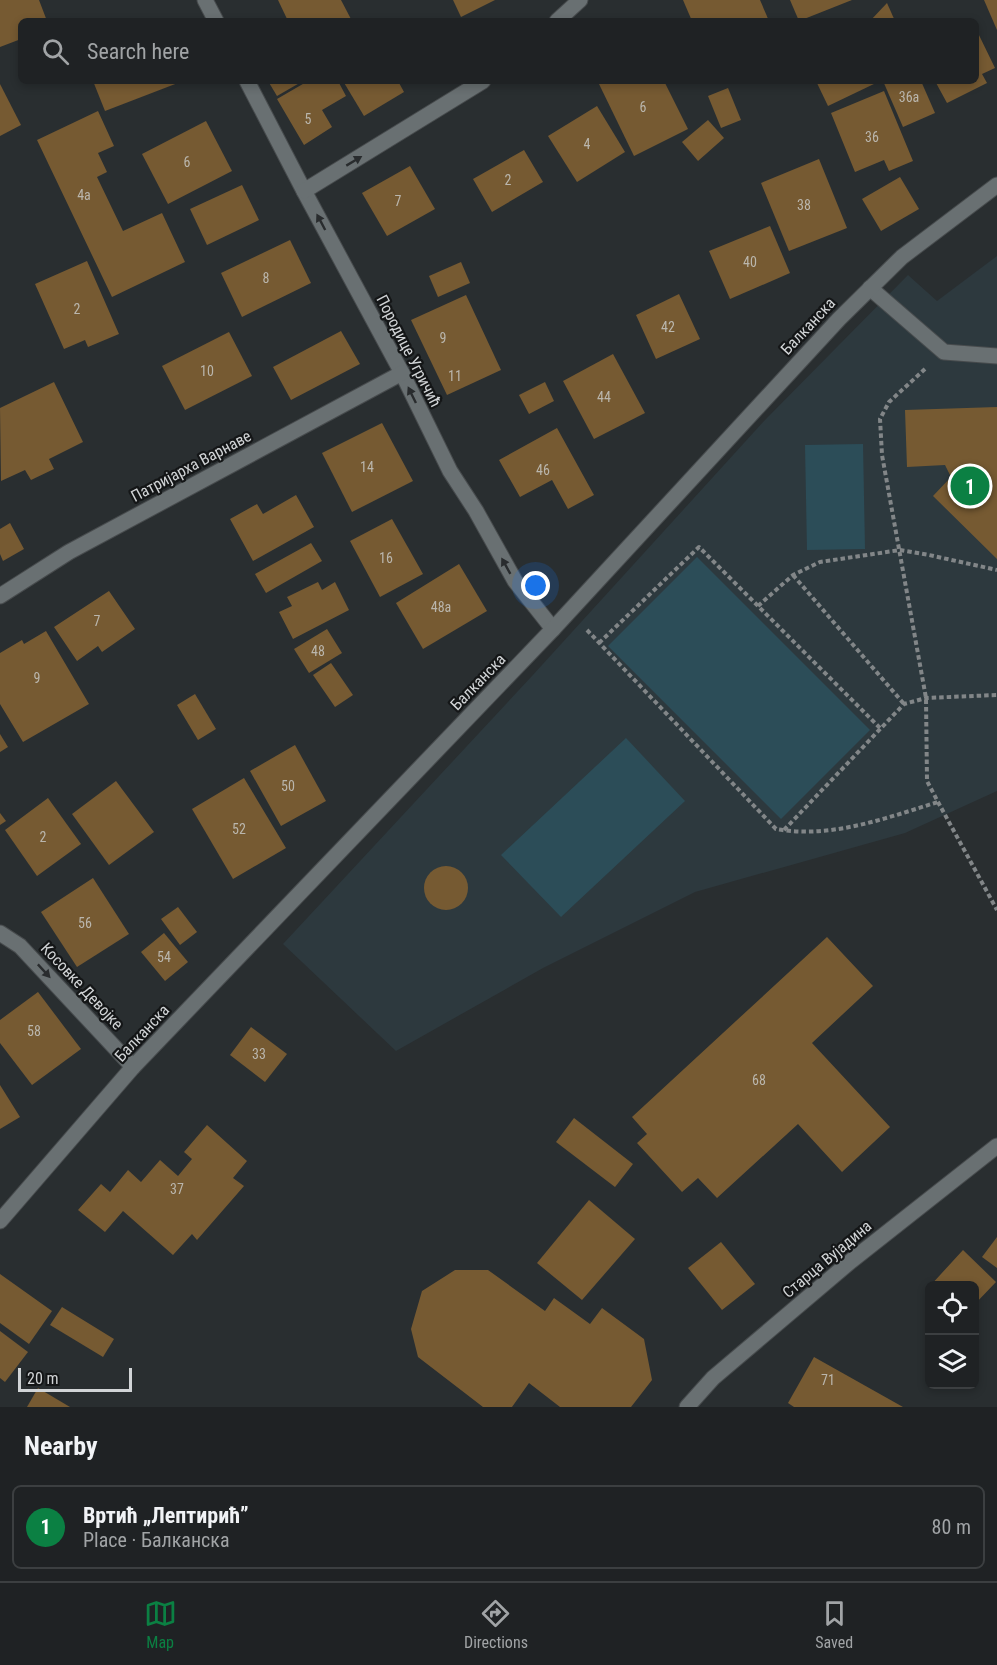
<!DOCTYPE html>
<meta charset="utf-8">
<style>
:root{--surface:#1f2224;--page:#2c2f31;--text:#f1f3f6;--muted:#a1a4a6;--line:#3c3f41;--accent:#0b8043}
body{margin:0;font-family:"Roboto Condensed",sans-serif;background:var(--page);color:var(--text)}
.controls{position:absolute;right:18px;bottom:18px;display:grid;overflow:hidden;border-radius:9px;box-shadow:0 3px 9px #0003}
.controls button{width:54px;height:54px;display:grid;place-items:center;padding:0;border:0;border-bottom:2px solid var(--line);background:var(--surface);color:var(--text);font:30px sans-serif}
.scale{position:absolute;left:18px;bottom:15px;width:114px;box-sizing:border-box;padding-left:6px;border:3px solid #d1d4d6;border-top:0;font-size:16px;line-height:21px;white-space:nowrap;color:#d1d4d6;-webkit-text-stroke:4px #141617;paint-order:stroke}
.you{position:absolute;left:536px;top:586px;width:21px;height:21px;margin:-15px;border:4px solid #fff;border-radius:50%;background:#1a73e8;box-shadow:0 0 0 9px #1a73e833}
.badge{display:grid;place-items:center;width:39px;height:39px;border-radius:50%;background:var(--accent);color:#fff;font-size:20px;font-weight:700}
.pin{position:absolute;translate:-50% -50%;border:3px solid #fff;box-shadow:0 2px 6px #0006}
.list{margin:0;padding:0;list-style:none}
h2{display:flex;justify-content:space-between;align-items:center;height:78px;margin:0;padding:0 24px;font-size:26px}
h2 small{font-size:20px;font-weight:400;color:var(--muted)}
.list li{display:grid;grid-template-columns:39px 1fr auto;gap:18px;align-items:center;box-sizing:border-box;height:84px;margin:0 12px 12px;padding:0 12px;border:2px solid var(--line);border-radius:9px}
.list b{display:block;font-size:22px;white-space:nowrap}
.list p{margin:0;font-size:20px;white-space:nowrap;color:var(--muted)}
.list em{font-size:20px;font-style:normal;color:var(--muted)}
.icon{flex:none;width:33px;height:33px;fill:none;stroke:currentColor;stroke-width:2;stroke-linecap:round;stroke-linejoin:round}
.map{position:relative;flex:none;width:997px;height:1407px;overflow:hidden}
.search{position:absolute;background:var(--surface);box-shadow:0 3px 9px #0003;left:18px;right:18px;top:18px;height:66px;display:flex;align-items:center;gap:15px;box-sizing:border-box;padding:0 21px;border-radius:9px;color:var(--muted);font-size:22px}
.sheet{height:174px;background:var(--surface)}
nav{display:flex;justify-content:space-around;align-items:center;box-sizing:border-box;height:84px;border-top:2px solid var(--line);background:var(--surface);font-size:16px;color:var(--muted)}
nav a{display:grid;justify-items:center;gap:3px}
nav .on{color:var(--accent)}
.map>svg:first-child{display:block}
</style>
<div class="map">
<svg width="997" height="1407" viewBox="0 0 997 1407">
<rect width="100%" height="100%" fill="#292e30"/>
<path fill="#2d393e" d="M997,256V791L905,833L695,892L543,968L396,1051L283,944L532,676L765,420L908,275L937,301Z"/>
<g fill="#2c4d58">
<path d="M863,444L865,549L807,550L805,445Z"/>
<path d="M697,557L870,730L781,819L608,646Z"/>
<path d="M626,738L685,801L561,917L501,855Z"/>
</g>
<g fill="#765a32">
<path d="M0,0H39L47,21H21V39L0,47Z"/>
<path d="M278,0H341L352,21H288Z"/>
<path d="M453,0H495L461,17Z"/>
<path d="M683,0H760L769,21H692Z"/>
<path d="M790,0H852L799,21Z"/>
<path d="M984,0H997V30Z"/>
<path d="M887,3L895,21H870Z"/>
<path d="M976,29L995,68L982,74L987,83L947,103L935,81H976Z"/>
<path d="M93,81H183L105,111Z"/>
<path d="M268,81H303L277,96Z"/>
<path d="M308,81H338L346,96L322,110L332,127L304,145L277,99Z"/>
<path d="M343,81H398L404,92L364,116Z"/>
<path d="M605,81H664L688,129L634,156L599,84Z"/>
<path d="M816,81H875L876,83L828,106Z"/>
<path d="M883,81H921L935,113L903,127Z"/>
<path d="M0,84L21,125L0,136Z"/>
<path d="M728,88L741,120L721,128L708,96Z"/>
<path d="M884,91L913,161L889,171L884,160L855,172L831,113Z"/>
<path d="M597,106L625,152L577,182L548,136Z"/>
<path d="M98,111L114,146L98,153L107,172L97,177L123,231L162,213L185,262L112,297L37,140Z"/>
<path d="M708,120L724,138L698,161L682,142Z"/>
<path d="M206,121L232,171L168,204L142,154Z"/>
<path d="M524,150L543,182L492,212L473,179Z"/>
<path d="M819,159L847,228L789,251L761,183Z"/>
<path d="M410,166L435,209L387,236L362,193Z"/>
<path d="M900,177L919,209L881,231L862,199Z"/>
<path d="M242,185L259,220L207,245L190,209Z"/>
<path d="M770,226L790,273L730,299L709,251Z"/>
<path d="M290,240L311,283L242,317L221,273Z"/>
<path d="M87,261L119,334L88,347L85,340L64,349L35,284Z"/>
<path d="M461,262L470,283L438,297L429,276Z"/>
<path d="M679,294L700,339L656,359L636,315Z"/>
<path d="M466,295L501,370L447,395L411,320Z"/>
<path d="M341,331L360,364L291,400L273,367Z"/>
<path d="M229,332L252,376L185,410L162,366Z"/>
<path d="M613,354L645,413L594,439L563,381Z"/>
<path d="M54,382L83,442L49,459L54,469L31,480L25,470L1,481L0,408Z"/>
<path d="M545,382L554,401L529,414L519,395Z"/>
<path d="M997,407V559L933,496L951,477L945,465L907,467L905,410Z"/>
<path d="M382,423L413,481L352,512L322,453Z"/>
<path d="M557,428L594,495L568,509L552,480L520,497L499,460Z"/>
<path d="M296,495L314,527L253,561L230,519L257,504L263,514Z"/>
<path d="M392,519L423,574L380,597L350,541Z"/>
<path d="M10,523L24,549L3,561L0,554V529Z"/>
<path d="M311,543L322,561L266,593L255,574Z"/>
<path d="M459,564L487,611L423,649L396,603Z"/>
<path d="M318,582L322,590L335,582L349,610L293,639L279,612L292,606L287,597Z"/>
<path d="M109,591L135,629L102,652L98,646L77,661L54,627Z"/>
<path d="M327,629L342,653L309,673L294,649Z"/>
<path d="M46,631L89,704L23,742L0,704V653L22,640L24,644Z"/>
<path d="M331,663L353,695L335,707L313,675Z"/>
<path d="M195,694L216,729L198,740L177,705Z"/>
<path d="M0,734L8,747L0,752Z"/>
<path d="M295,745L326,801L281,826L250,771Z"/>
<path d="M244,778L286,848L233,879L192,809Z"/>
<path d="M116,781L154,832L109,865L72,814Z"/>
<path d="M48,798L81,844L37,876L5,830Z"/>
<path d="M0,813L6,821L0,825Z"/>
<circle cx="446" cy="888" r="22"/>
<path d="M93,878L129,934L77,967L41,912Z"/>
<path d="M178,907L197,932L180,945L161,919Z"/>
<path d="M164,933L188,962L165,981L141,952Z"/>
<path d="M827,937L873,986L812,1043L890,1127L842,1172L798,1124L717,1198L698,1178L682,1192L637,1143L647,1134L632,1117Z"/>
<path d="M38,992L81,1049L32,1085L0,1043V1020Z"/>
<path d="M251,1027L287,1054L265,1082L230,1055Z"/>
<path d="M0,1085L20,1117L0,1129Z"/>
<path d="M574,1118L633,1164L615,1187L556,1142Z"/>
<path d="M207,1125L247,1161L233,1178L244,1186L197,1240L192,1234L173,1255L123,1211L105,1232L78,1210L101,1184L110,1192L128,1170L141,1182L160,1160L178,1176L192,1159L184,1152Z"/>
<path d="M589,1200L635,1239L582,1300L537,1263Z"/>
<path d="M997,1237V1268L982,1257Z"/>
<path d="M721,1242L755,1284L722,1310L688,1268Z"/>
<path d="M963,1250L996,1282L974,1305V1286H930Z"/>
<path d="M455,1270H488L545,1311L554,1298L590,1324L602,1308L644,1339L652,1380L631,1407H560L529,1383L512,1407H483L418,1357L411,1329L422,1291Z"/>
<path d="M0,1274L52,1311L29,1344L0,1323Z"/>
<path d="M62,1307L114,1339L103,1357L50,1325Z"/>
<path d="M0,1331L28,1352L5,1382L0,1378Z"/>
<path d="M814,1357L903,1407H794L788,1403Z"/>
<path d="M38,1388L70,1407H27Z"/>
</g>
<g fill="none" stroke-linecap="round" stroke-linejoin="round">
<defs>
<g id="minor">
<path d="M205,0L216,21"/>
<path d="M557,21L580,0"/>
<path d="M247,81L304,191L402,373L450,471L476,511L515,581L553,629"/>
<path d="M304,191L483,81"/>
<path d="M870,288L944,352L997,356"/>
<path d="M0,596L69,552L402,373"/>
<path d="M0,933L20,946L133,1067"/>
<path d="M0,1221L133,1067L553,629L839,319L902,257L997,185"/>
<path d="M687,1407L713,1378L851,1261L997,1146"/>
</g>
</defs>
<use href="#minor" stroke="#474b4d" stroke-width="17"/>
<g stroke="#828688" stroke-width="4" stroke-dasharray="4.5 3" stroke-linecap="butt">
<path d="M925,369L889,402L880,419L882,455L926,698L927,781L938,802L997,910"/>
<path d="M793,575L904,704"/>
<path d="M758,606L793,575L820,562L900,550L929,555L997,570"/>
<path d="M587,630L776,829C831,839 886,818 938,802"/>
<path d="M599,643L699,547L881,729"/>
<path d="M784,830L904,704L926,698L997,695"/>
</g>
<use href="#minor" stroke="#697072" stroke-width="15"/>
</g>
<defs><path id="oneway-solid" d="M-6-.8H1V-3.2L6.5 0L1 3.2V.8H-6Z" transform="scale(1.5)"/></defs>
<g fill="#292c2e">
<use href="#oneway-solid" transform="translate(354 161) rotate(-31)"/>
<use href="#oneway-solid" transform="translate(321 222) rotate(-118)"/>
<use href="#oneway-solid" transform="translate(412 395) rotate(-116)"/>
<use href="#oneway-solid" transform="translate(506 566) rotate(-119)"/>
<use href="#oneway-solid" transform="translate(44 971) rotate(47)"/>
</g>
<g text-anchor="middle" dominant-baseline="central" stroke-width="4.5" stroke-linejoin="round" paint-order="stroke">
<g font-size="14" fill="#bab6ad">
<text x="909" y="97">36a</text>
<text x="643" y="107">6</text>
<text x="308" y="119">5</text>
<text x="872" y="137">36</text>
<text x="587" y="144">4</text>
<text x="187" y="162">6</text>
<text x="508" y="180">2</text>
<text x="84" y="195">4a</text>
<text x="398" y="201">7</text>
<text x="804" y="205">38</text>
<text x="750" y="262">40</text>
<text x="266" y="278">8</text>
<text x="77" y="309">2</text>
<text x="668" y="327">42</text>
<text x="443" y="338">9</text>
<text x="207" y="371">10</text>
<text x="455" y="376">11</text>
<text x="604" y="397">44</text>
<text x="367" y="467">14</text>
<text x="543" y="470">46</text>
<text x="386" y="558">16</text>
<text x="441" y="607">48a</text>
<text x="97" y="621">7</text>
<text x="318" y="651">48</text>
<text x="37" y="678">9</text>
<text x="288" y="786">50</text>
<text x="239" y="829">52</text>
<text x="43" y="837">2</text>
<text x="85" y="923">56</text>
<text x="164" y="957">54</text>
<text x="34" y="1031">58</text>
<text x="259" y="1054">33</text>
<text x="759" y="1080">68</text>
<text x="177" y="1189">37</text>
<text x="828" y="1380">71</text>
</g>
<g font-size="16" fill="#d1d4d6" stroke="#141617">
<text transform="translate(808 326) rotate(-47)">Балканска</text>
<text transform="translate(409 351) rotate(63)">Породице Угричић</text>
<text transform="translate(191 466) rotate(-28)">Патријарха Варнаве</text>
<text transform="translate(478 682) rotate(-46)">Балканска</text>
<text transform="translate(82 986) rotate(47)">Косовке Девојке</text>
<text transform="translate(142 1033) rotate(-47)">Балканска</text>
<text transform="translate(827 1259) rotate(-40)">Старца Вујадина</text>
</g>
</g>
</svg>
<div class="controls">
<button><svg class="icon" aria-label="locate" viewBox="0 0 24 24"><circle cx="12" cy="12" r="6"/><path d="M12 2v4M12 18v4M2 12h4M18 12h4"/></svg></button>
<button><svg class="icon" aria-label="layers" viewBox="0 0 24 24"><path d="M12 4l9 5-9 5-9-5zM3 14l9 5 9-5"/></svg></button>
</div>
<div class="scale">20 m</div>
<div class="you"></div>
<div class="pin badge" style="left:970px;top:486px">1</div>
<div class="search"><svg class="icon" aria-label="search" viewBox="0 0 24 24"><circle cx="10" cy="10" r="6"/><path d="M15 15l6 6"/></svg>Search here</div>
</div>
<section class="sheet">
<h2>Nearby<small></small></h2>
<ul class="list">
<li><span class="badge">1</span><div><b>Вртић „Лептирић”</b><p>Place · Балканска</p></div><em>80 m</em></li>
</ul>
</section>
<nav>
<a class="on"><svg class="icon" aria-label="map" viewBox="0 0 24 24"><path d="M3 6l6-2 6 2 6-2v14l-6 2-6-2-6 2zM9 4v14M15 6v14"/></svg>Map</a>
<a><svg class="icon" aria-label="directions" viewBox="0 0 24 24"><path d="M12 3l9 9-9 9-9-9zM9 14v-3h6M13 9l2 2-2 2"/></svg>Directions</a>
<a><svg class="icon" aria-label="saved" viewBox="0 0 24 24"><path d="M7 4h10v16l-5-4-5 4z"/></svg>Saved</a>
</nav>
